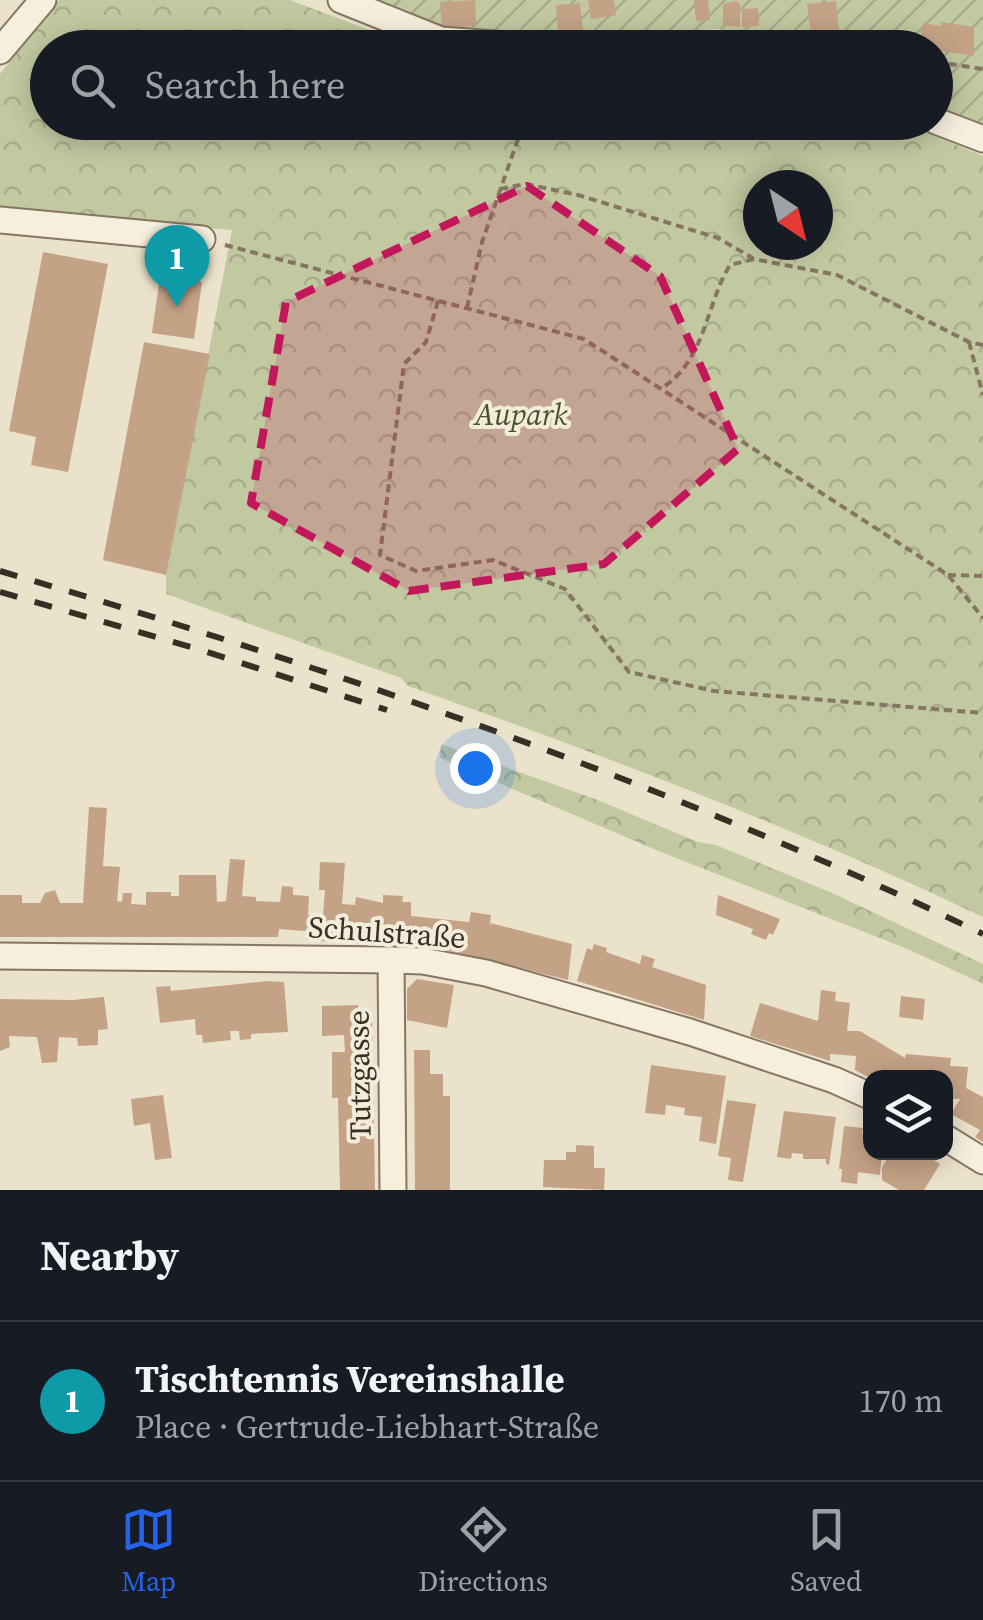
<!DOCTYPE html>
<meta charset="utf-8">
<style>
:root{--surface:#171b24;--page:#242831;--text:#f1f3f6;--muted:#9ea1a6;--line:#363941;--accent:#2563eb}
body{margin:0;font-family:"Source Serif 4",serif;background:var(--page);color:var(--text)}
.controls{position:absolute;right:30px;bottom:30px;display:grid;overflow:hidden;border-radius:20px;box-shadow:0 5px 25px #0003}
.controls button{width:90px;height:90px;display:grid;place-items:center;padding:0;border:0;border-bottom:2px solid var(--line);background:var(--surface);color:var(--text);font:50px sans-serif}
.compass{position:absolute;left:743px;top:170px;width:90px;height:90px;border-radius:50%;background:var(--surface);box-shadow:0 5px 25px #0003;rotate:145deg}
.you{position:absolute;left:475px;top:768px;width:35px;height:35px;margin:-25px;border:8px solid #fff;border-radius:50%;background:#1a73e8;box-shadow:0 0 0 15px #1a73e833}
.badge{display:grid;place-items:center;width:65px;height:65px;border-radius:50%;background:var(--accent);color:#fff;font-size:32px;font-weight:700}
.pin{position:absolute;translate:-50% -82px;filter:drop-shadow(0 2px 5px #0008)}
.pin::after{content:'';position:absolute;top:52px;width:35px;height:30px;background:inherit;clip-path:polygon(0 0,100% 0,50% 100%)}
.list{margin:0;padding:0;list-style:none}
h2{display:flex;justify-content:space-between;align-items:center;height:130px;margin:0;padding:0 40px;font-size:42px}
h2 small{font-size:32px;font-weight:400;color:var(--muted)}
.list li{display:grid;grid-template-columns:65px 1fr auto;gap:30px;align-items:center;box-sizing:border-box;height:160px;padding:0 40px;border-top:2px solid var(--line)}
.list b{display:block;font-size:38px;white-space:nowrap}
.list p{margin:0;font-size:32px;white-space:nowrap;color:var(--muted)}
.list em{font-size:32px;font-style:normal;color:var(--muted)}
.icon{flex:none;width:55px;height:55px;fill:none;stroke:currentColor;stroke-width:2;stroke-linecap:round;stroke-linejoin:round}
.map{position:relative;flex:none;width:983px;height:1190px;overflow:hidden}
.search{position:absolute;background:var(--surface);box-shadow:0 5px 25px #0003;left:30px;right:30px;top:30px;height:110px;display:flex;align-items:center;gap:25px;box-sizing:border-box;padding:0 35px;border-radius:55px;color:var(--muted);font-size:38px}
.sheet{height:290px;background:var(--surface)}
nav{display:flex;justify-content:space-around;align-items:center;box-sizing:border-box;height:140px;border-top:2px solid var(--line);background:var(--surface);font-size:28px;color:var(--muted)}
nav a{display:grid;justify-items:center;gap:5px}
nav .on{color:var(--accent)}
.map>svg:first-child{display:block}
</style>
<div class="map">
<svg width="983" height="1190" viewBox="0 0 983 1190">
<defs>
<pattern id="forest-crowns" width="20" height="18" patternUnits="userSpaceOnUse" patternTransform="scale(2.5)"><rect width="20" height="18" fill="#c2c8a0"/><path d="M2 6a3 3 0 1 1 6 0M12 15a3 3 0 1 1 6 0" fill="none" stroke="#a7ac8a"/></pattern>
<pattern id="garden-furrows" width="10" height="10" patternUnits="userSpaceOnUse" patternTransform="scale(2.5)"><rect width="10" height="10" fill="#c2c8a0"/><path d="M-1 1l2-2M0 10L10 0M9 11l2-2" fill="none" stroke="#a7ac8a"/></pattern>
</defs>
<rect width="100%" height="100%" fill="#ebe2cc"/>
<g fill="url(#forest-crowns)" fill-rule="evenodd">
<path d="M59,0H290L415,47L48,48V122H903L983,156V917C796,828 603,755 408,686L401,678L166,594V575L232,230L0,208V74ZM758,185H818V245H758Z"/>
<path d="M441,744L595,799L698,842L716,845L832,893L983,964V984L910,950L661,852L440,758Z"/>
</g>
<path fill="url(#garden-furrows)" d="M375,0H983V125L936,107V48L791,47L719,29L553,39L466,32L428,26L400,16Z"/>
<g fill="#c4a286">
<path d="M475,0L476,26L442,28L440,2Z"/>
<path d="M588,0H614L616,15L591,19Z"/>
<path d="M694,0H708L710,20L696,21Z"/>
<path d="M735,1L740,3V27L723,25V4Z"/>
<path d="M836,1L839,31L811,34L807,4Z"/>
<path d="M580,3L583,30L558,32L556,5Z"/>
<path d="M758,8L759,26L742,27V9Z"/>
<path d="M941,22L974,27V56L919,47L923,23L941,26Z"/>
<path d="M43,252L108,264L68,472L31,465L36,437L9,431Z"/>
<path d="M160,276L202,282L194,339L152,333Z"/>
<path d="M144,342L210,354L166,575L103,560Z"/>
<path d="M89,807L107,808L103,866L120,867L117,901L122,902L123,893H132L131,904L146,905V892H171V896H179V875H216L217,902L226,901L230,859L245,860L242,896L256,897V901L280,902L282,886L293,887V895L309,896L308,915L323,916L325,890H319L320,862L345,863L342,904L355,905L356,897L383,903V895L403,896L402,902H411V916L469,922L471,912L491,915L490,923L572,944L568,980L447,950L306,940V931L279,929L278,937H0V895H22V903H40L45,893L55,890L60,903H83Z"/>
<path d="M718,895L780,919L773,935L769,933L766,940L751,934L753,929L716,915Z"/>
<path d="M594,944L607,948L606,952L640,964L642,955L655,959L652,967L706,985L704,1020L577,981L587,948L592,950Z"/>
<path d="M417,979L454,985L447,1028L407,1020V989Z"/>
<path d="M268,981L284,982L288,1032L251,1034V1039L240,1040L239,1031H230L231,1040L203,1043L202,1035H196L195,1019L160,1023L156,987L170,986L171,991Z"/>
<path d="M821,990L836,992L835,1001L850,1003L847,1031H860L905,1058L906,1054L951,1058L950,1066L968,1067L966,1088L983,1097V1142L975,1137L980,1130L951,1114L960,1099H946V1078H870L855,1070L856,1056L830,1054V1061L750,1036L760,1003L818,1021Z"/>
<path d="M901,996L925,999L923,1020L899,1017Z"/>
<path d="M104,997L108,1029L98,1030V1045L78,1046L77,1038L59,1037L57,1062L42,1063L37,1037L9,1036L10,1047L0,1051V999L73,1000Z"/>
<path d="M358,1005L359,1013H372L375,1190H340L338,1098H332V1052H345L344,1035L322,1036V1006Z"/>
<path d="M414,1050H430V1074H443V1096H450V1190H415Z"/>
<path d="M651,1065L726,1076L716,1144L699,1141L702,1117L684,1115L685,1108L666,1105L665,1115L645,1113Z"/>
<path d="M163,1095L172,1158L155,1160L150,1123L134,1126L131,1099Z"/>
<path d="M727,1100L756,1104L743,1182L728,1180L731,1158L718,1156Z"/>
<path d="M784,1111L836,1117L829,1165L826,1164V1159H803V1154L792,1153L791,1159L777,1157Z"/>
<path d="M844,1126L863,1128L862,1134L870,1135V1152H882L880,1175L858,1172L857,1184L841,1182L842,1169H839Z"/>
<path d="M576,1145L594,1146V1168H605L604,1190L543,1187L544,1160H566V1152H576Z"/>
<path d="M891,1152H922L940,1164L924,1190H899L882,1180V1167Z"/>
</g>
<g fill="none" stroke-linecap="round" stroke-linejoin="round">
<defs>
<g id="minor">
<path d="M341,0L441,40L553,48"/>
<path d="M637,48H751"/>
<path d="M0,51L43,0"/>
<path d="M936,121L983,139"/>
<path d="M0,220L202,239"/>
<path d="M0,956L391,960L423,961L486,973L690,1032L834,1080L870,1096"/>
<path d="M391,960L393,1190"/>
<path d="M946,1138L983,1161"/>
</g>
</defs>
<use href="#minor" stroke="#867661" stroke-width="29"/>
<g stroke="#867661" stroke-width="4" stroke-dasharray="8 5" stroke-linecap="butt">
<path d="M769,36L843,48"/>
<path d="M936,62L983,69"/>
<path d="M500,189L526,184L578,195L718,238L754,259L837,275L969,342L983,345"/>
<path d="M225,245L584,339L948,575L983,618"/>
<path d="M438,301L426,342L404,364L380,555L416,571L493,560L565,589L629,672L714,691L983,713"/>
<path d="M467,308L482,242L524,122"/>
<path d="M969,342L983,395"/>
<path d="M665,386C706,357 706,304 730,265L754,259"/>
<path d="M948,575L983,576"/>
</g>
<use href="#minor" stroke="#f6efde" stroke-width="25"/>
<g stroke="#382e23" stroke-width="6" stroke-dasharray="18 18" stroke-linecap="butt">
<path d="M0,571C335,669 668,783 983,934"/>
<path d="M0,592L201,650L387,710"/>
</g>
</g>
<path fill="#c2185b" fill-opacity="0.2" stroke="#c2185b" stroke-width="8" stroke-dasharray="20 12" stroke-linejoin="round" d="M527,186L660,276L738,449L604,564L409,591L251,503L286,302Z"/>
<g text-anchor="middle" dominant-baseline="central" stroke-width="8" stroke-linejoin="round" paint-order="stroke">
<g font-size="30" font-style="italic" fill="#48522c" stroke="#f3ecda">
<text x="521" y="414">Aupark</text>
</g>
<g font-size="30" fill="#382e23" stroke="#f3ecda">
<text transform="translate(387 932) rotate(4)">Schulstraße</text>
<text transform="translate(359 1075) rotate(-91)">Tutzgasse</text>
</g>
</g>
</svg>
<div class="controls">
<button><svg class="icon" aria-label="layers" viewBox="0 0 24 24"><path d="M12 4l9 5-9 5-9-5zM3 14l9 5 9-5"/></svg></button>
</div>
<svg class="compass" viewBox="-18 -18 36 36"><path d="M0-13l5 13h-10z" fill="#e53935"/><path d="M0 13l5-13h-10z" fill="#9ea1a6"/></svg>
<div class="you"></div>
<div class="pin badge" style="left:177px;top:307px;background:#0f9aa8">1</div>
<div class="search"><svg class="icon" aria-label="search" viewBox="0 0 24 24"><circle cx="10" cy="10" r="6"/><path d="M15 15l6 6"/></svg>Search here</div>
</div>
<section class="sheet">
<h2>Nearby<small></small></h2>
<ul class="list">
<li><span class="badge" style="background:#0f9aa8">1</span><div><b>Tischtennis Vereinshalle</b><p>Place · Gertrude-Liebhart-Straße</p></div><em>170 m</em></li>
</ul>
</section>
<nav>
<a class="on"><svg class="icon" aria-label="map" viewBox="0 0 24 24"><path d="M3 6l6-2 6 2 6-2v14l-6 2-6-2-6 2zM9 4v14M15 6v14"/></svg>Map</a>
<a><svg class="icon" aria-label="directions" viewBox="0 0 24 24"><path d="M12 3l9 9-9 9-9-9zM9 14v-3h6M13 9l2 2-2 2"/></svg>Directions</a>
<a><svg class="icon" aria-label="saved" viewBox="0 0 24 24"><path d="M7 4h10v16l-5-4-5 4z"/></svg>Saved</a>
</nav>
